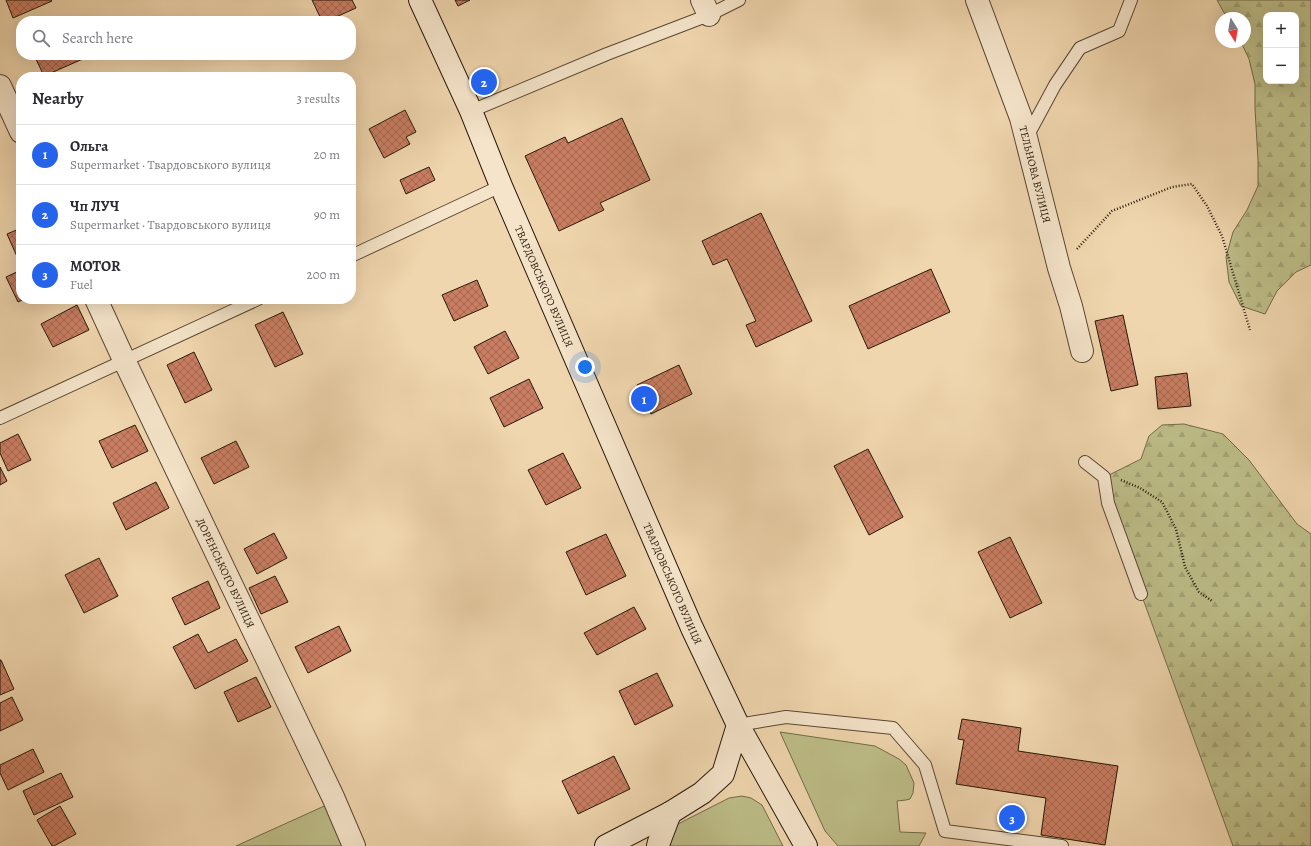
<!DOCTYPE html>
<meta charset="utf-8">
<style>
:root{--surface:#fff;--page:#f7f7f7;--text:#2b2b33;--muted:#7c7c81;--line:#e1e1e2;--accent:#2563eb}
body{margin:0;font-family:Alegreya,serif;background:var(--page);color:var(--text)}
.controls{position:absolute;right:12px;top:12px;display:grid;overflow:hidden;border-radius:8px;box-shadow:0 4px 16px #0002}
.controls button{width:36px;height:36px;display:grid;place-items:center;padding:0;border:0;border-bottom:1px solid var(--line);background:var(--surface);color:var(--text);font:20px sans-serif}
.compass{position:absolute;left:1215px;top:12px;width:36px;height:36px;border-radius:50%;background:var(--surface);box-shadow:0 4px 16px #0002;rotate:169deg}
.you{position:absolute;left:585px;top:367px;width:14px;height:14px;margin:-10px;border:3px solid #fff;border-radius:50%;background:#1a73e8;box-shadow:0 0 0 6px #1a73e833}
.badge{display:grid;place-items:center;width:26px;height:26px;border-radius:50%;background:var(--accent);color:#fff;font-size:13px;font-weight:700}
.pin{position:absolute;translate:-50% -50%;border:2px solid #fff;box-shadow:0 1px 4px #0006}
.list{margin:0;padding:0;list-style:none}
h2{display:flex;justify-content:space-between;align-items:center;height:52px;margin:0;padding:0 16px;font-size:17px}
h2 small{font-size:13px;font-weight:400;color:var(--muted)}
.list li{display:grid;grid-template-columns:26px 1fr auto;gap:12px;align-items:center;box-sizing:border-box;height:60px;padding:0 16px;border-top:1px solid var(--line)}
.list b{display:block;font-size:15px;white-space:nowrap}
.list p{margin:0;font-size:13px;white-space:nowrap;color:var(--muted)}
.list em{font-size:13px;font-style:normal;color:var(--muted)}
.icon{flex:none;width:22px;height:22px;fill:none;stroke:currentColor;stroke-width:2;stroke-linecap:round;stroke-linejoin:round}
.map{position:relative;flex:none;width:1311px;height:846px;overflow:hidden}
.search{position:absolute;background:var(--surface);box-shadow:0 4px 16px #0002;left:16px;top:16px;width:340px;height:44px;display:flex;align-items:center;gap:10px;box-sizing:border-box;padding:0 14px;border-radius:16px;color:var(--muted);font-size:15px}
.panel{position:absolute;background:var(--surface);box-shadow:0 4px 16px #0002;left:16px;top:72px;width:340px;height:232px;border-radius:16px}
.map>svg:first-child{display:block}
</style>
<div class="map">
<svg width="1311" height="846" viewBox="0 0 1311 846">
<defs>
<pattern id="forest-firs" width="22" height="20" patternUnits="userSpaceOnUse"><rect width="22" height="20" fill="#bdbd88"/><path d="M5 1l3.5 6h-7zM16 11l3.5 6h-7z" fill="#a2a274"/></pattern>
<pattern id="building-cross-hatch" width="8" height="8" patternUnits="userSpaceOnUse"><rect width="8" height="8" fill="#c97d62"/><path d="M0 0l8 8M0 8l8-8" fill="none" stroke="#a3664f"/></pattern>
</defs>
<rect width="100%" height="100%" fill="#f0d6ae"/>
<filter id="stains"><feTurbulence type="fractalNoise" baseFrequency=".005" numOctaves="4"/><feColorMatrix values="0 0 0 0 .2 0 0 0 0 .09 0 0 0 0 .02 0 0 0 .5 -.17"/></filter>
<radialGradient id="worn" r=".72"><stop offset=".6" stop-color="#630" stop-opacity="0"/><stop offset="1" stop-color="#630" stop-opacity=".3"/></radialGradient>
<g fill="#bdbd88" stroke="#726b49">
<path d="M780,732L875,746L899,759L906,765L914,783L913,793L910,799L906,800L897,801L900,832L926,833L919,846H838L825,831Z"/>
<path d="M742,796L751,798L762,805L783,846H671L668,842L678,824L729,798Z"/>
<path d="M331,803L349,846H236Z"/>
</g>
<g fill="url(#forest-firs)" stroke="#726b49" fill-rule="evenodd">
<path d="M1217,0H1311V265L1296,272L1277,291L1265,314L1241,306L1229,282L1226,257L1233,232L1247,210L1258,186V160L1255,109V84L1249,59L1241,42H1245V18H1227ZM1266,15H1296V81H1266Z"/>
<path d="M1184,424L1223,434L1249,460L1297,524L1311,534V846H1233L1108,503L1109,475L1141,459L1149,436L1162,425Z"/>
</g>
<g fill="url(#building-cross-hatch)" stroke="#27190a">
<path d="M6,0H51L52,1L13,18Z"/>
<path d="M312,0H352L356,8L327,21H322Z"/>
<path d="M455,0H470L458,6Z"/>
<path d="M34,55H84L85,58L44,76Z"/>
<path d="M405,110L416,132L406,137L410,144L384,158L369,129Z"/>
<path d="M622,118L650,180L600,203L604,210L559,231L525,156L565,137L568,143Z"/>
<path d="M429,167L435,180L406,194L400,180Z"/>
<path d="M761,213L812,321L756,347L746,325L756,321L727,259L713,265L702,241Z"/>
<path d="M21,228V260L19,261L7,234Z"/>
<path d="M931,269L950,312L868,349L849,306Z"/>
<path d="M21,270V299H24L18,302L6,277Z"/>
<path d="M477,280L488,306L454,321L442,295Z"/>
<path d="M77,305L89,330L53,347L41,324Z"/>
<path d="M283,312L303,354L275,367L255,325Z"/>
<path d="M1123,315L1138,385L1111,391L1095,321Z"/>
<path d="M505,331L519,358L488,374L474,347Z"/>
<path d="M194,352L212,390L185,403L167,365Z"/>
<path d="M679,365L692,394L651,414L637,385Z"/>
<path d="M1187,373L1191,406L1158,409L1155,377Z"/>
<path d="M529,379L543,408L504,427L490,398Z"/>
<path d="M135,425L148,451L112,468L99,441Z"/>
<path d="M18,434L31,460L8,471L0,453V443Z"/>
<path d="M236,441L249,467L214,484L201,458Z"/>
<path d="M868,449L903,517L869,535L834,466Z"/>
<path d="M563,453L581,488L546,505L528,470Z"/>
<path d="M0,467L7,481L0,485Z"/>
<path d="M156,482L169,508L126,530L113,503Z"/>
<path d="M274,533L287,558L257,574L244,549Z"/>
<path d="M606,534L626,576L586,595L566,552Z"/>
<path d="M1010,537L1042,603L1010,618L978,552Z"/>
<path d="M99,558L118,596L84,613L65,575Z"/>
<path d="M275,576L288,602L261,614L249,588Z"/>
<path d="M208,581L220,608L185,625L172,598Z"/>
<path d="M634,607L646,629L597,655L584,633Z"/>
<path d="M339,626L351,651L308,673L295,647Z"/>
<path d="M198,634L208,653L236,639L248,661L195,689L173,647Z"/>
<path d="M0,660H1L14,689L0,695Z"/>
<path d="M657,673L673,706L635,725L619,691Z"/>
<path d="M256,677L271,707L238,722L224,692Z"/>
<path d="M12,697L23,720L0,731V703Z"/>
<path d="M962,719L1021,728L1018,751L1118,766L1105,845L1041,835L1046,798L956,784L964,740L958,739Z"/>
<path d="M33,749L44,772L8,790L0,773V765Z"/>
<path d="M614,756L630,789L578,814L562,781Z"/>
<path d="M61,773L73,797L34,815L23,791Z"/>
<path d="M60,806L76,834L54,846H52L37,820Z"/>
</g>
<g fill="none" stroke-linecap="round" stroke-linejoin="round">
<defs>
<g id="lane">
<path d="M471,111L607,54L709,15L739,0"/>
<path d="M1027,137L1055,85L1080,48L1119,31L1131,0"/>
<path d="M351,256L501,186"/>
<path d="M0,418L258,299"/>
<path d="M1085,462L1104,477L1108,503L1141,594"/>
<path d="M738,725L786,717L893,728L925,765L945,831L1062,846"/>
</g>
<g id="street">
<path d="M702,0L709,15"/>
<path id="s1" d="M977,0L1021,118L1059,268L1071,306L1082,351"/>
<path d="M0,86L21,132"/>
<path id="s2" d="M96,299L125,362L333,797L354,846"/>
</g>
<g id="secondary">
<path id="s3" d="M420,0L471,111L501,186L692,628L738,725L806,846"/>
<path d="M606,846L670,813L702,793L723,774L738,725"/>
<path d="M658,846L659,842L670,813"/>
</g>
</defs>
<use href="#lane" stroke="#594833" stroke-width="14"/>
<use href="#street" stroke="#594833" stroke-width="24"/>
<use href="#secondary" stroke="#27190a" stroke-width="24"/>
<g stroke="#27190a" stroke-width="2.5" stroke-dasharray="1 2" stroke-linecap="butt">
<path d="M1077,249L1112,211L1172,187L1192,184L1207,206L1222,236L1250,330"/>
<path d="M1121,480L1140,488L1162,502L1176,529L1185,567L1199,592L1212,601"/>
</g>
<use href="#lane" stroke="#f5e4ca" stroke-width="12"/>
<use href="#street" stroke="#f5e4ca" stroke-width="22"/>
<use href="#secondary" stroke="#f5e4ca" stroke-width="22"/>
</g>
<g text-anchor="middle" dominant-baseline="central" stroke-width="3" stroke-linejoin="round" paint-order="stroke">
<g font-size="11" fill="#27190a" stroke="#f5e4ca">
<text stroke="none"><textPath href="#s1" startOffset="184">ТЕЛЬНОВА ВУЛИЦЯ</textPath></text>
<text stroke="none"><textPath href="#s3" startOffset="312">ТВАРДОВСЬКОГО ВУЛИЦЯ</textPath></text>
<text stroke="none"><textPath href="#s2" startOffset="303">ДОРЕНСЬКОГО ВУЛИЦЯ</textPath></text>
<text stroke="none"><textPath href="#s3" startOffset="636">ТВАРДОВСЬКОГО ВУЛИЦЯ</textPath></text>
</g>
</g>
<rect width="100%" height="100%" filter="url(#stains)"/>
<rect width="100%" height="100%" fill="url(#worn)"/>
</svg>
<div class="controls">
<button>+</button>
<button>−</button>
</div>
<svg class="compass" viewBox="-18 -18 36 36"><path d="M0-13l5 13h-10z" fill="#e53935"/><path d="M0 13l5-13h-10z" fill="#7c7c81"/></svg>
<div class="you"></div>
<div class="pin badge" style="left:644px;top:399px">1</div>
<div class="pin badge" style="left:484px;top:82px">2</div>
<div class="pin badge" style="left:1012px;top:818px">3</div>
<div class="search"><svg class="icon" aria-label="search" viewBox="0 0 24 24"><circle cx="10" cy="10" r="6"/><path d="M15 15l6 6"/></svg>Search here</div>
<section class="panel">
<h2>Nearby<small>3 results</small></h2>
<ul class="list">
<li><span class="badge">1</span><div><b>Ольга</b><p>Supermarket · Твардовського вулиця</p></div><em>20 m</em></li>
<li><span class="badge">2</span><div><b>Чп ЛУЧ</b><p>Supermarket · Твардовського вулиця</p></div><em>90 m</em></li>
<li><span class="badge">3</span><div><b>MOTOR</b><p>Fuel</p></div><em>200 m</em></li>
</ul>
</section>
</div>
